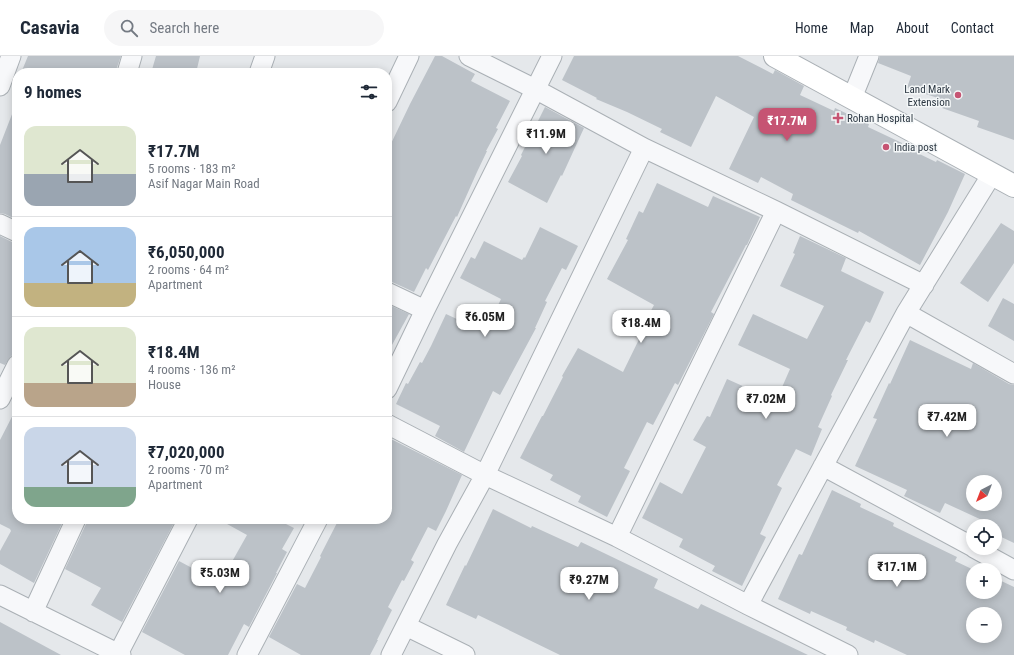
<!DOCTYPE html>
<meta charset="utf-8">
<style>
:root{--surface:#fff;--page:#f6f6f7;--text:#1f2937;--muted:#747a83;--line:#e0e1e3;--accent:#c65473}
body{margin:0;font-family:"Roboto Condensed",sans-serif;background:var(--page);color:var(--text);height:100vh;display:flex;flex-direction:column;font-size:15px;white-space:nowrap}
*{box-sizing:border-box;margin:0}
p{font-size:13px;color:var(--muted)}
.icon{flex:none;width:22px;height:22px;fill:none;stroke:currentColor;stroke-width:2;stroke-linecap:round;stroke-linejoin:round}
.map{position:relative;flex:1;overflow:hidden}
.sheet{position:absolute;left:12px;top:12px;width:380px;height:456px;display:flex;flex-direction:column;background:var(--surface);border-radius:16px;box-shadow:0 2px 10px #0003}
.sheet>*{flex:none}
.needle{width:26px;rotate:222deg}
.tools{position:absolute;left:966px;top:419px;display:grid;gap:8px}
.tools a{display:grid;place-items:center;width:36px;height:36px;border-radius:50%;background:var(--surface);box-shadow:0 2px 10px #0003;font-size:20px}
.price{position:absolute;translate:-50% -34px;padding:0 9px;border-radius:8px;background:#fff;color:#222;font-size:13px;line-height:26px;filter:drop-shadow(0 1px 2px #0008)}
.price::after{content:'';position:absolute;left:50%;top:24px;width:12px;height:9px;margin-left:-6px;background:inherit;clip-path:polygon(0 0,100% 0,50% 100%)}
.price.selected{background:var(--accent);color:#fff}
ul{padding:0;list-style:none}
li{display:flex;align-items:center;gap:12px;height:100px;padding:0 12px}
li+li{border-top:1px solid var(--line)}
li span{display:grid;place-items:center;flex:none;width:112px;height:80px;border-radius:12px;color:#555}
li>.icon{margin-inline-start:auto}
span .icon{width:48px;height:48px;fill:#fffc;stroke-width:1}
li b{font-size:17px}
h2{display:flex;justify-content:space-between;align-items:center;height:48px;padding:0 12px;font-size:17px}
header{display:flex;align-items:center;gap:24px;box-sizing:border-box;height:56px;padding:0 20px;background:var(--surface);border-bottom:1px solid var(--line)}
header strong{font-size:19px}
nav{display:flex;gap:22px;margin-inline-start:auto;font-size:14px}
.search{width:280px;height:36px;background:var(--page);display:flex;align-items:center;gap:10px;box-sizing:border-box;padding:0 14px;border-radius:22px;color:var(--muted);font-size:15px}
.map>svg:first-child{display:block}
.building{fill:#bcc2c8;fill-rule:evenodd}
.lines{fill:none;stroke-linecap:round;stroke-linejoin:round}
.street-casing{stroke:#aab0b5;stroke-width:21}
.secondary-casing{stroke:#aab0b5;stroke-width:24}
.street{stroke:#f7f8fa;stroke-width:19}
.secondary{stroke:#fff;stroke-width:22}
.poi-dot{fill:#c65473;stroke:#f4f7f8;stroke-width:1.5}
.labels{text-anchor:middle;stroke-width:3;stroke-linejoin:round;paint-order:stroke}
.poi-label{font-size:11px;fill:#2d3843;stroke:#f4f7f8;text-anchor:start}
</style>
<header>
<strong>Casavia</strong>
<div class="search"><svg class="icon" aria-label="search" viewBox="0 0 24 24"><circle cx="10" cy="10" r="6"/><path d="M15 15l6 6"/></svg>Search here</div>
<nav><a>Home</a><a>Map</a><a>About</a><a>Contact</a></nav>
</header>
<div class="map">
<svg width="1014" height="599" viewBox="0 0 1014 599">
<rect width="100%" height="100%" fill="#e5e8eb"/>
<!-- building -->
<path class="building" d="M28,0h93l-6,17h-94z
M156,0h44l-4,17h-45z
M435,0h7l33,18 -4,7 39,20 -14,27 2,1 -12,22h1l-10,21 -20,45 -1,-1 -28,54 -2,-2 -12,24 -22,-10 -5,-1v-129l23,-48z
M574,0h164l35,18 2,-4 29,16 -4,9 34,16 1,-3 34,16 -1,3 34,16 -1,2 35,17 1,-2 28,14 -17,38 -28,53 -61,-34 -1,2 -67,-33 2,-6 -32,-17 -3,6 -29,-14 25,-52 -38,-21 -25,51 -31,-15 2,-3 -35,-17 -31,-13 1,-1 -35,-18z
M880,0h134v84l-37,-13 2,-6 -37,-13 2,-8 -37,-12 4,-12 -33,-13z
M16,48h1v116l-12,-6 -5,-1v-68z
M545,51l39,21 -22,48 -1,-1 -14,28 -39,-21 14,-26 -1,-1z
M657,127l51,24 5,-11 47,21 -13,28h-1l-35,67 3,2 -36,71 -3,-2 -22,42 -6,-3 -23,46 6,3 -23,46 -29,-15 3,-6 -31,-16 3,-5 -33,-17 22,-42h1l20,-39 -1,-1 16,-28 45,24 24,-49 -2,-1 9,-17 -47,-26 21,-39 -2,-1 13,-28 4,2z
M1001,167l13,8v32l-26,39 -28,-19z
M540,171l38,19 -12,24 -4,-2 -17,33 2,1 -12,26h1l-36,67 -7,-4 -29,61 -29,-16 5,-10 -44,-22 10,-21 2,1 12,-22 2,1 9,-17 15,-32 39,18 16,-33 -41,-21 11,-21 4,2 9,-18 38,19 2,-3 1,1z
M0,180l12,6 5,1v111l-6,2 -6,9 -5,-2z
M800,180l46,22 -5,13 43,21 -14,31 -4,-2 -20,39h2l-17,35 1,1 -14,31 4,2 -11,27 -15,-7 -19,36 5,3 -22,46 6,3 -24,49 -30,-15 3,-5 -36,-19 4,-8 -41,-21 18,-36 22,12 24,-47 -13,-7 14,-24 3,1 17,-38 49,22 14,-32 -52,-24 15,-31 54,25 17,-33 -44,-20 15,-32 -2,-1z
M1003,242l11,6v37l-26,-15z
M387,248l22,10 -22,40z
M910,284l61,29 2,-6 36,21 5,1v158l-19,-9v-8l-50,-23 -5,10 -36,-17 3,-6 -52,-24 22,-47 -4,-1 16,-35 1,1zM973,426h22v22h-22z
M17,351v112h47l-30,64 -34,-19v-13l11,-20 -1,-2 -10,-5v-84z
M387,381l75,38 -16,36 -10,20 -8,-4 -17,33 3,2 -10,19 -2,-1 -14,27 4,3 -15,30h1l-8,15h-69l-32,-18 28,-53 8,4 16,-31 -1,-1 19,-37h48z
M832,434l29,14 -1,3 34,16 -1,3 64,31 -2,4 19,9h-1v22h22v-14l19,9v68h-107l-32,-15 -1,3 -28,-13 1,-3 -36,-16 -1,3 -32,-15 21,-45 3,1zM973,558h22v22h-22z
M493,453l38,19 1,-2 46,21 3,-5 77,37 -4,9 44,21 3,-5 107,51h-248l-82,-40 -2,4 -30,-14 19,-40 1,1z
M87,463h89l-54,103 -31,-17 10,-17 -36,-19 21,-45z
M218,463h58l18,9 -12,21 5,3 -11,21h1l-28,54 -5,-3 -16,31h-43l-43,-23 37,-71 41,22 27,-48z
M0,566l61,33h-61z"/>
<g class="lines">
<!-- street casing -->
<g class="street-casing">
<path id="street" d="M469,0l66,33 109,59 132,63 148,74
M127,17l5,-17
M259,17l6,-17
M0,30l11,-30
M852,42l17,-42
M387,46l22,-46
M0,168l17,8
M387,236l38,18
M906,257l108,61
M387,333l38,-79 127,-254
M0,343l17,-34
M387,368l98,51 132,62 131,68 100,50
M823,410l150,81
M617,481l159,-326
M974,492l40,22
M0,539l121,60
M748,549l158,-292 86,-139
M33,556l43,-93
M406,570l59,29
M118,598l70,-135
M247,599l71,-136
M391,599l56,-111 38,-69 159,-327"/>
</g>
<!-- secondary casing -->
<g class="secondary-casing">
<path id="secondary" d="M775,0l239,130"/>
</g>
<!-- street -->
<use href="#street" class="street"/>
<!-- secondary -->
<use href="#secondary" class="secondary"/>
</g>
<!-- markers -->
<g class="poi-dot">
<circle cx="958" cy="39" r="4"/>
<path d="M836 56h4v4h4v4h-4v4h-4v-4h-4v-4h4z"/>
<circle cx="886" cy="91" r="4"/>
</g>
<g class="labels">
<!-- poi labels -->
<g class="poi-label">
<text x="950" y="37" text-anchor="end">Land Mark<tspan x="950" dy="13">Extension</tspan></text>
<text x="847" y="66">Rohan Hospital</text>
<text x="894" y="95">India post</text>
</g>
</g>
</svg>
<div class="tools">
<a><svg class="needle" viewBox="-14 -14 28 28"><path d="M0-13l5 13h-10z" fill="#e53935"/><path d="M0 13l5-13h-10z" fill="#747a83"/></svg></a>
<a><svg class="icon" aria-label="locate" viewBox="0 0 24 24"><circle cx="12" cy="12" r="6"/><path d="M12 2v4M12 18v4M2 12h4M18 12h4"/></svg></a>
<a>+</a>
<a>−</a>
</div>
<b class="price selected" style="left:787px;top:86px">₹17.7M</b>
<b class="price" style="left:546px;top:99px">₹11.9M</b>
<b class="price" style="left:485px;top:282px">₹6.05M</b>
<b class="price" style="left:641px;top:288px">₹18.4M</b>
<b class="price" style="left:766px;top:364px">₹7.02M</b>
<b class="price" style="left:947px;top:382px">₹7.42M</b>
<b class="price" style="left:897px;top:532px">₹17.1M</b>
<b class="price" style="left:220px;top:538px">₹5.03M</b>
<b class="price" style="left:589px;top:545px">₹9.27M</b>
<section class="sheet">
<h2>9 homes<svg class="icon" aria-label="filters" viewBox="0 0 24 24"><path d="M4 7h16M4 17h16"/><circle cx="9" cy="7" r="2"/><circle cx="15" cy="17" r="2"/></svg></h2>
<ul>
<li><span style="background:linear-gradient(#dfe7d0 60%,#9aa5b1 0)"><svg class="icon" aria-label="home" viewBox="0 0 24 24"><path d="M3 11l9-7 9 7M6 9v11h12V9"/></svg></span><div><b>₹17.7M</b><p>5 rooms · 183 m²</p><p>Asif Nagar Main Road</p></div></li>
<li><span style="background:linear-gradient(#a9c7e8 70%,#c2b280 0)"><svg class="icon" aria-label="home" viewBox="0 0 24 24"><path d="M3 11l9-7 9 7M6 9v11h12V9"/></svg></span><div><b>₹6,050,000</b><p>2 rooms · 64 m²</p><p>Apartment</p></div></li>
<li><span style="background:linear-gradient(#dfe7d0 70%,#b9a48a 0)"><svg class="icon" aria-label="home" viewBox="0 0 24 24"><path d="M3 11l9-7 9 7M6 9v11h12V9"/></svg></span><div><b>₹18.4M</b><p>4 rooms · 136 m²</p><p>House</p></div></li>
<li><span style="background:linear-gradient(#c9d6e8 75%,#7fa58c 0)"><svg class="icon" aria-label="home" viewBox="0 0 24 24"><path d="M3 11l9-7 9 7M6 9v11h12V9"/></svg></span><div><b>₹7,020,000</b><p>2 rooms · 70 m²</p><p>Apartment</p></div></li>
</ul>
</section>
</div>
